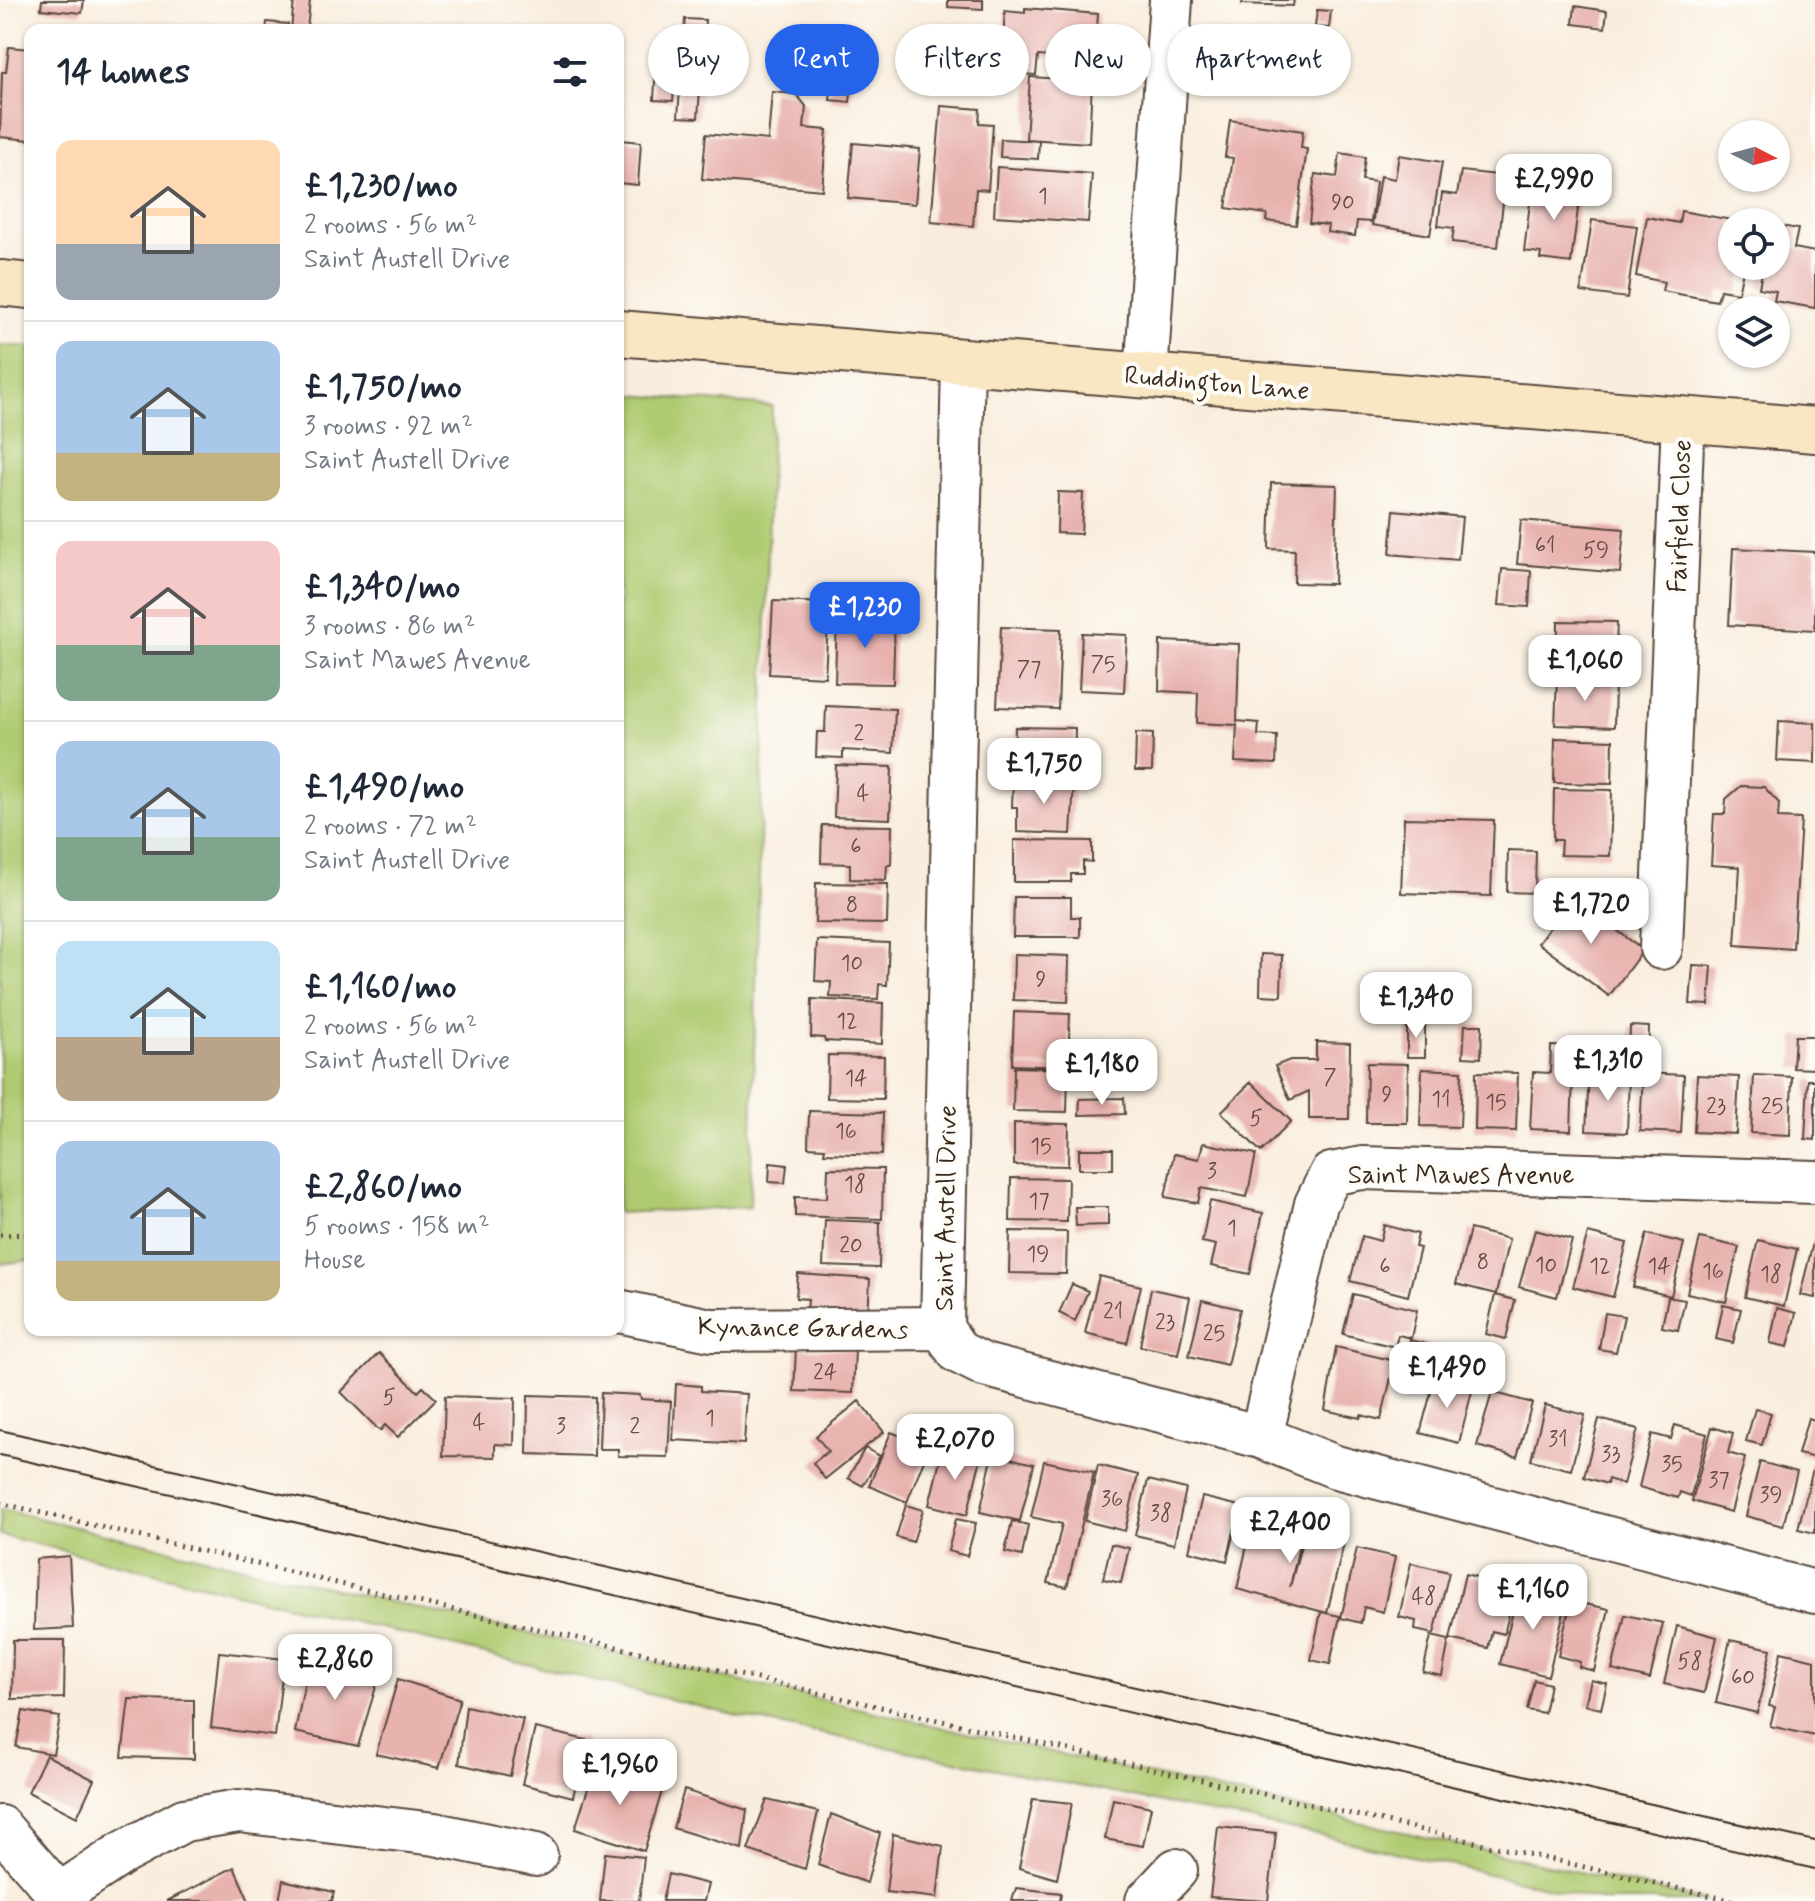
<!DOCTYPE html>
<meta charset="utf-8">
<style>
:root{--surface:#fff;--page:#f6f6f7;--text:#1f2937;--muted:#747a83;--line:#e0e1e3;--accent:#2563eb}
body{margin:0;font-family:Mynerve,sans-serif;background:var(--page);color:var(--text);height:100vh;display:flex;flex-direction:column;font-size:30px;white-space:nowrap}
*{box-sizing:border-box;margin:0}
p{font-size:26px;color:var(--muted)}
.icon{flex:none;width:44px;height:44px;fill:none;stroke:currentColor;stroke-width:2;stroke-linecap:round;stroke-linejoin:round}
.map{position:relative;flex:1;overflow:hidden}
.panel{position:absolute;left:24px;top:24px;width:600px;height:1312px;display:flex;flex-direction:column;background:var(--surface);border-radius:16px;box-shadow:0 2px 6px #0004}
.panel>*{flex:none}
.banner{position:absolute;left:648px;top:24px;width:760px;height:72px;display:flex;gap:16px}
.needle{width:52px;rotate:96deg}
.fabs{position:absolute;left:1718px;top:120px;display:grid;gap:16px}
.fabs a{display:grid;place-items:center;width:72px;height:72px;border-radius:50%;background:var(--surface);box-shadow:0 2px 6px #0004;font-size:40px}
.price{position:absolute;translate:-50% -68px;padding:0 18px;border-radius:16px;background:#fff;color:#222;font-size:26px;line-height:52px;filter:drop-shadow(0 2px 4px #0008)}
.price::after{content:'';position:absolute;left:50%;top:48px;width:24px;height:18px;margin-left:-12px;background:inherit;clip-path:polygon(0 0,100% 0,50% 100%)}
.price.active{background:var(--accent);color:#fff}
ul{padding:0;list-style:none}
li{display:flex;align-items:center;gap:24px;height:200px;padding:0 32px}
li+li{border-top:2px solid var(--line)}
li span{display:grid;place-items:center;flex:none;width:224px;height:160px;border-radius:16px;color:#555}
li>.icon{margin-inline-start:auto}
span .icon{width:96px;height:96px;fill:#fffc;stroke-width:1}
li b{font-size:34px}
h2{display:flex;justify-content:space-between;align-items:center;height:96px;padding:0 32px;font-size:34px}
.pill{padding:0 28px;border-radius:36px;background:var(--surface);box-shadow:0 2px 6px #0004;font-size:28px;line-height:72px}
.pill.active{background:var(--accent);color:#fff}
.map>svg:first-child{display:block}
.green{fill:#afca70;stroke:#757a47;stroke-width:2}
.building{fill:#e8b2ae}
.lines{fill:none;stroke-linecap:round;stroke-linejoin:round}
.street-casing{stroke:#58473b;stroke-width:46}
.secondary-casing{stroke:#58473b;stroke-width:48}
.path{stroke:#58473b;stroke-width:5;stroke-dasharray:2 6;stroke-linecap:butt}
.street{stroke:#fff;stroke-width:42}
.secondary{stroke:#f9e7c3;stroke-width:44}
.tram{stroke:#3b2a1e;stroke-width:2}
.labels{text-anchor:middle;stroke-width:8;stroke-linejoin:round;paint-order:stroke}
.number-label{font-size:22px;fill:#664c42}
.street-label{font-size:26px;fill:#3b2a1e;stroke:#fdfcf7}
</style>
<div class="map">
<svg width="1815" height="1901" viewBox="0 0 1815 1901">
<rect width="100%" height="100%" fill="#fdfcf7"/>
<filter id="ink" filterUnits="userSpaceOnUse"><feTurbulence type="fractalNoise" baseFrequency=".0125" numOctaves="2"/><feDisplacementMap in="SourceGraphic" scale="16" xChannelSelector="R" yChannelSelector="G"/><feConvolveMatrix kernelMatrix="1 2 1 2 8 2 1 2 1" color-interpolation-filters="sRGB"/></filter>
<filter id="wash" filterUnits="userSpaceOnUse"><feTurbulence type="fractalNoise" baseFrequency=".006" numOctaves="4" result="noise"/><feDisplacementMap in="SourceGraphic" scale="32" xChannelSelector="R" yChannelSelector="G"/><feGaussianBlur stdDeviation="1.8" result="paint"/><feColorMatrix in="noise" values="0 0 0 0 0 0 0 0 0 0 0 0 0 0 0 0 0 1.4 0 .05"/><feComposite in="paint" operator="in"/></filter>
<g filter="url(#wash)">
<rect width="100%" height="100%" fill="#f9eede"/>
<!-- green -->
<path class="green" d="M0,345l30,2v913l-30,4z
M618,394l154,12 -22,801 -132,6z
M0,1509l365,87 1341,305h-101l-280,-65 -571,-116 -754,-185z"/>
<g id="blocks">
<!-- building -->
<path class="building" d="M42,0h42l-2,13 -41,-4z
M294,0h16l-3,30h-16z
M948,0h35v9l-35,-2z
M1243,0h51l-1,6 -51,-2z
M1575,6l32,5 -2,17 -32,-4z
M1025,8l73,6 -2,25h-11l-1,20 -46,-3 -2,19 -35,-2 -2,16 -24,-1 2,-36 25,1 3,-42 20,2z
M1317,10l14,1 -2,17 -14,-1z
M685,19l20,1 -7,98 -20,-1z
M267,22l21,2v6h-22z
M1313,33l15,2 -4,22 -14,-3z
M9,47l21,2v91l-30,-3 2,-65h4z
M656,63l20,1 -3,37 -19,-1z
M834,64l20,2 -4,36 -20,-2z
M1030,77l62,4 -3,62 -63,-4z
M772,92l24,2 10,12 -2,22 23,2 -5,60 -120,-11 4,-45 62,6z
M618,105l6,1 -3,34 20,2 -3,43 -20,-2z
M941,106l39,3 -1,14 14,1 -5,66 -12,-1 -3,37 -42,-4z
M1230,120l73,11 -2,17 6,1 -11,76 -30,-4 1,-7 -41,-6 7,-50 -8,-1z
M1001,139l38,2 -1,18 -38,-2z
M853,143l67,6 -5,55 -67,-6z
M1340,153l25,4 -3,23 14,2 -5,40 -14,-1 -2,15 -28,-4 1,-7 -19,-2 6,-49 22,3z
M1399,155l43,7 -12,73 -58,-10 8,-49 15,3z
M997,167l95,7 -4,48 -94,-6z
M1461,171l45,5 -8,71 -46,-5 2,-14 -16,-2 4,-33 15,2z
M1555,175l23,3 -3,22 4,1 -8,62 -31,-4 1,-6 -17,-2 7,-56 21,3z
M1681,211l51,9 -3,26h3v20h12l-6,27 -18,-3 -3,11 -55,-10 2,-9 -28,-6 11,-59 32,6z
M1592,220l45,6 -10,72 -46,-6z
M1776,225l22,4 -4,19 21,4v56l-41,-7 2,-10 -17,-3 4,-22h13z
M1271,483l66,2 -3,99 -40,-1 1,-33 -26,-1z
M1058,492l25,1 -2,41 -24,-1z
M1394,510l68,7 -4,43 -68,-6z
M1521,520l103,9 -4,44 -103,-9z
M1733,548l82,4v78l-86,-5z
M1502,569l29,2 -2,36 -30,-2z
M773,601l56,2 -4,74 -56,-3z
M837,615l58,1 -2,68 -58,-1z
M1558,621l59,1 -2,45 -58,-1z
M1001,627l60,2 -3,80 -61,-2z
M1082,633l45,2 -3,57 -45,-2z
M1160,641l79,3 -2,77 22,2 -1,12 19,1 -1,28 -41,-2 2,-37 -40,-2 1,-30 -39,-2z
M1557,678l58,2 -1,47 -59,-2z
M826,706l69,3 -2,44 -50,-3v8l-27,-1 1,-25h8z
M1779,721l36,2v40l-38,-2z
M1015,727l60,1 -1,43 -60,-1z
M1136,733l17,1 -1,37h-17z
M1555,738l58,2 -1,44 -58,-1z
M836,765l56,2 -2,52 -56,-2z
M1013,780l61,2 -3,52 -54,-2v-25h-5z
M1741,786l23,1 15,16 -1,15 23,1 -8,130 -58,-4 5,-78 -29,-2 3,-51h11l1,-15z
M1554,789l58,1 -2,66 -50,-1 1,-15h-8z
M1404,818l90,2 -3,76 -90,-3z
M822,825l70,1 -1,39h-4l-1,15 -36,-1v-15l-29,-1z
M1014,840l78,1v21l-9,-1v13h-12v8h-57z
M1508,850l28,1 -1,42 -28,-1z
M816,883l72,1 -1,40 -72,-1z
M1014,897h57v20h9v20h-67z
M1573,897l70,53 -34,46 -71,-53z
M817,940l72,3 -2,42 -8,-1 -1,15 -48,-2 1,-15 -16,-1z
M1014,954l55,2 -1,46 -55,-2z
M1261,954l21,1 -1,41 -21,-1z
M1693,965l19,1 -3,39 -19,-1z
M812,999l71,4 -1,41 -57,-3 -1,-3 -13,-1z
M1014,1012l56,2 -2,53 -56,-2z
M1425,1022v35h-18v-34z
M1465,1025h17l-1,33 -18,-1z
M1630,1026l19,1 -1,33h-19z
M1795,1036h19l-1,33 -20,-1z
M1316,1042l34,1 -1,76h-40v-28l-19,9 -15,-34 15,-6h26z
M1551,1046l23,1 -3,84 -41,-2 3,-57 17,1z
M828,1055l56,1 -1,43 -56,-1z
M1367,1063l41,1 -1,59h-41z
M1014,1067l54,2 -1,43 -54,-1z
M1422,1069l40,2 -2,56 -40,-1z
M1476,1072l42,1 -2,58 -41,-1z
M1589,1073l40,2 -2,58 -41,-2z
M1643,1073l41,2 -3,58 -41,-2z
M1697,1075l42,2 -3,57 -42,-2z
M1754,1075l38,2 -2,58 -39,-2z
M1808,1080h7v60l-10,-1z
M1251,1082l40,39 -30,31 -40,-40z
M1124,1098l1,16 -46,1 1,-16z
M809,1111l74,2 -1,42 -58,-2 1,-5 -17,-1z
M1014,1123l55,1 -1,42 -54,-1z
M1203,1143l53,11 -9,43 -46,-9 -3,15 -33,-6 9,-43 25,5z
M1079,1149h34v20h-34z
M770,1163l17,2 -2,18 -16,-1z
M828,1168l55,1 -1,50 -87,-3v-19l32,1z
M1011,1178l57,1 -1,43 -57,-1z
M1210,1201l53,12 -13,61 -39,-8 5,-21 -14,-3z
M1075,1207h33v18l-32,1z
M825,1220l55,2 -1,46 -56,-2z
M1384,1225l34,9 -3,13 5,1 -12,48 -58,-15 12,-45 18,5z
M1470,1229l39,10 -13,55 -40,-10z
M1535,1230l37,10 -15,57 -38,-10z
M1010,1231l57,1 -1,42 -57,-1z
M1588,1233l39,10 -14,54 -40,-10z
M1647,1234l37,9 -13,53 -38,-9z
M1700,1238l39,9 -13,55 -39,-9z
M1814,1239h1v59l-15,-3z
M1758,1240l39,9 -13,57 -39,-9z
M798,1274l72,5 -2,39 -61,-4 1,-15 -12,-1z
M1099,1276l42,10 -14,57 -42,-10z
M1072,1284l16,7 -13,30 -16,-8z
M1151,1289l39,8 -12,57 -38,-8z
M1353,1294l64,16 -6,28 -13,-3 -3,12 -52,-13z
M1495,1295l20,5 -9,39 -20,-5z
M1668,1297l17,3 -7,30 -16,-3z
M1202,1300l38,9 -13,56 -38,-9z
M1723,1305l18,4 -8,34 -17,-4z
M1777,1308l19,5 -8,34 -18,-4z
M1605,1313l19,3 -8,36 -17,-3z
M1410,1340l29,7 -4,19 -29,-6z
M1336,1347l59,14 -14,59 -20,-5 -1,3 -35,-8z
M796,1348l59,2 -2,43 -59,-2z
M379,1353l39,39 5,-5 13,12 -38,38 -13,-12 -5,6 -39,-39z
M1435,1378l38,9 -14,56 -39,-10z
M676,1384l25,2v5l46,3 -3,50 -71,-4z
M1492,1392l40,11 -15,54 -40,-11z
M601,1393l39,2 1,4 30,2 -3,56 -50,-1v-7h-19z
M528,1395l67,2 -1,59 -67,-2z
M445,1396l70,2 -1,47 -19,-1v13l-52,-1z
M859,1401l25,31 -59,47 -12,-16 15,-12 -12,-15z
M1545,1405l40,10 -14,55 -40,-10z
M1755,1409l16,4 -9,32 -16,-4z
M1808,1418l7,2v38l-17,-4z
M1599,1419l39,10 -15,55 -15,-5 -1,5 -23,-7z
M1675,1425l32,9 -16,62 -11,-4 -2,6 -39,-11 13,-53 19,5z
M1712,1427l21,6 -5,20 17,5 -14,54 -39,-11z
M891,1432l38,15 -22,55 -38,-16z
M865,1448l15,8 -17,30 -15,-8z
M943,1448l38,10 -14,57 -38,-10z
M993,1454l41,10 -14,57 -40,-9z
M1044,1461l50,11 -27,115 -19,-4 14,-59 -31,-7z
M1760,1462l37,10 -14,54 -37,-10z
M1098,1465l40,10 -13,56 -40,-10z
M1814,1465h1v68l-17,-4z
M1148,1480l38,9 -12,55 -39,-9z
M1202,1497l38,9 -13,55 -38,-10z
M906,1505l17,5 -10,32 -17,-5z
M1254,1516l39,9 -1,4 10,3 -12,55 14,-53 40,9 -17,70 -90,-24z
M956,1519l20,4 -9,33 -19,-5z
M1012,1521l16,4 -6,31 -17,-4z
M1111,1544l18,4 -8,35 -18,-4z
M1357,1548l38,9 -12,55 -19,-5 -3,16 -20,-5z
M69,1556l4,72 -39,2 2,-71z
M1411,1563l38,9 -15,62 -19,-4 1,-9 -17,-4z
M1465,1574l51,13 -12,47 -12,-3 -4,17 -38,-9z
M1519,1587l37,9 -1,6 11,2 -18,72 -48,-12z
M1571,1601l38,8 -15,62 -15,-4 1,-5 -22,-6z
M1321,1612l19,4 -10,48 -19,-4z
M1625,1615l38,8 -13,56 -38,-9z
M1677,1626l40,11 -13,56 -40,-9z
M1431,1636l18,4 -7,36 -19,-4z
M13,1640h52l-1,58 -52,1z
M1730,1640l41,9 -14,64 -41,-10z
M219,1652l65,7 -9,77 -64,-8z
M1781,1652l34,8v76l-45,-10 5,-19 -6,-1z
M310,1656l69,21 -21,69 -63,-14z
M398,1679l62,20 -21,69 -63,-14z
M1534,1680l16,4 -6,29 -17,-3z
M1591,1680l16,4 -6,25 -16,-4z
M129,1699l65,1v59l-72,-2z
M466,1706l57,13 -13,57 -51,-12z
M23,1711l37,6 -7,37 -37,-7z
M535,1728l51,12 -13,57 -51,-13z
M46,1755l48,25 -17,37 -49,-25z
M595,1767l70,14 -21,70 -69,-22z
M684,1790l63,20 -5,39 -69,-21z
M1033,1799l39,4 -15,76 -38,-11z
M1113,1799l38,8 -8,39 -38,-7z
M767,1800l51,12 -13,57 -57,-19z
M831,1814l49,19 -13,50 -49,-18z
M1218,1827l58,6 -8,68 -58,-4z
M893,1834l50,12 -6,52 -51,-6z
M605,1853l39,4 -5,44h-39z
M234,1867l15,34h-82z
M668,1874l40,10 -4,17h-42z
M283,1880l51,12 -2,9h-53z
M1016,1888l45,5 -1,8h-48z"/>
</g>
</g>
<g filter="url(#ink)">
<use href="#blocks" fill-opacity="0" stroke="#58473b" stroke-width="2"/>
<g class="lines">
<!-- street casing -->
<g class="street-casing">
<path id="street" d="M963,361l-21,967 16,24 26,13 277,72 75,30 479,125
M1146,376l25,-376
M1661,948l22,-529
M618,1311l93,19 231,-2
M1261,1437l55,-233 15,-30 31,-6 453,14
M0,1827l59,68
M55,1901l4,-6 62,-41 63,-34 55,-9 196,23 101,21
M1147,1901l29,-31"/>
</g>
<!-- secondary casing -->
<g class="secondary-casing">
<path id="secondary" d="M0,283l30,3
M618,333l1197,97"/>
</g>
<!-- path -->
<path class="path" d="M0,1235l30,-1
M0,1503l366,87 1368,311"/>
<!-- street -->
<use href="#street" class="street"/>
<!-- secondary -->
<use href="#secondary" class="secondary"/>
<!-- tram -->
<path class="tram" d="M0,1430l1815,411
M0,1455l1815,414"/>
</g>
</g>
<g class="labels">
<!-- number labels -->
<g class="number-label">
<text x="1043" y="203">1</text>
<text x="1343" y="209">90</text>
<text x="1545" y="552">61</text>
<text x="1596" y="557">59</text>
<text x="1103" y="671">75</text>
<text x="1029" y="676">77</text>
<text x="859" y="740">2</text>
<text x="863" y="800">4</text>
<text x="856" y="853">6</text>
<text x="852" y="912">8</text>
<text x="852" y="970">10</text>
<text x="1041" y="986">9</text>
<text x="847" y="1028">12</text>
<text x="1330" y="1084">7</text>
<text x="856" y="1085">14</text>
<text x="1387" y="1101">9</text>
<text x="1441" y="1106">11</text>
<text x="1496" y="1109">15</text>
<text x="1716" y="1113">23</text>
<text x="1772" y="1113">25</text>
<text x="1256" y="1125">5</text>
<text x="846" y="1138">16</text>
<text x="1041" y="1153">15</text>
<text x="1212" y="1178">3</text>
<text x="855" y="1191">18</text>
<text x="1039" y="1208">17</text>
<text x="1232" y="1235">1</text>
<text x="851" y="1252">20</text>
<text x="1038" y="1261">19</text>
<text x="1483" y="1269">8</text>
<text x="1546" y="1272">10</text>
<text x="1385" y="1273">6</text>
<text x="1600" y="1273">12</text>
<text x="1659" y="1273">14</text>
<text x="1713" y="1278">16</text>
<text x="1771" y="1281">18</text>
<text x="1113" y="1318">21</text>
<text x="1165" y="1329">23</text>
<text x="1214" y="1340">25</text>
<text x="825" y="1379">24</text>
<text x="389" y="1404">5</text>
<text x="710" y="1425">1</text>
<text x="479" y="1429">4</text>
<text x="561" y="1433">3</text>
<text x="635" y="1433">2</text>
<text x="1558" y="1446">31</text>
<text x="1611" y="1461">33</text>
<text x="1672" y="1471">35</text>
<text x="1719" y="1487">37</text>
<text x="1771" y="1502">39</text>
<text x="1112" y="1506">36</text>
<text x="1161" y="1520">38</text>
<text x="1424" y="1603">48</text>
<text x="1690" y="1668">58</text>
<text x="1743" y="1684">60</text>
</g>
<!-- street labels -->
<g class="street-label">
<text transform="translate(1217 382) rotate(5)" y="9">Ruddington Lane</text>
<text transform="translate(1679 516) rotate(-88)" y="9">Fairfield Close</text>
<text x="1461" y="1183">Saint Mawes Avenue</text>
<text transform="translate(945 1208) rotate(-89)" y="9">Saint Austell Drive</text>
<text transform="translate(803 1327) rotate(1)" y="9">Kynance Gardens</text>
</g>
</g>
</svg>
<div class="fabs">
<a><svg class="needle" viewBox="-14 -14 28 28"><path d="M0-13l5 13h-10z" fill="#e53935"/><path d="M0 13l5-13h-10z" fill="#747a83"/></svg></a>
<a><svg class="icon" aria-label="locate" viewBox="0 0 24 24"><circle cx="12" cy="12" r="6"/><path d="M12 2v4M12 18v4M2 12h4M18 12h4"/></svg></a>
<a><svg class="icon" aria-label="layers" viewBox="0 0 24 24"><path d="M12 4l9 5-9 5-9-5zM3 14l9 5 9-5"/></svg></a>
</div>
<b class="price" style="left:1554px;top:222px">£2,990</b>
<b class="price active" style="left:865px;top:650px">£1,230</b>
<b class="price" style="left:1585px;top:703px">£1,060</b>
<b class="price" style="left:1044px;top:806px">£1,750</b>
<b class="price" style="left:1591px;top:946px">£1,720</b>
<b class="price" style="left:1416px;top:1040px">£1,340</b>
<b class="price" style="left:1608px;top:1103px">£1,310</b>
<b class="price" style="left:1102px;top:1107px">£1,180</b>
<b class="price" style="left:1447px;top:1410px">£1,490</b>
<b class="price" style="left:955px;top:1482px">£2,070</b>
<b class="price" style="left:1290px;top:1565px">£2,400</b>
<b class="price" style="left:1533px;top:1632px">£1,160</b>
<b class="price" style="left:335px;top:1702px">£2,860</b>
<b class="price" style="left:620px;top:1807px">£1,960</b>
<div class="banner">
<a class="pill">Buy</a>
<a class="pill active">Rent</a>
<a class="pill">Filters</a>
<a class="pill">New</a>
<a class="pill">Apartment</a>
</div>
<section class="panel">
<h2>14 homes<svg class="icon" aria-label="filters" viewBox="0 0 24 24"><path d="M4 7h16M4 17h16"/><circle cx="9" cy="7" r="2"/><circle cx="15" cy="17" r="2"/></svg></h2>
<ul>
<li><span style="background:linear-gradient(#ffd9b3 65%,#9aa5b1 0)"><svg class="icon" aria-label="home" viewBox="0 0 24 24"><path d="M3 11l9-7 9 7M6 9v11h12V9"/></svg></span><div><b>£1,230/mo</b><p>2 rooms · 56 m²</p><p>Saint Austell Drive</p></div></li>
<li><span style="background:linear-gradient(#a9c7e8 70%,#c2b280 0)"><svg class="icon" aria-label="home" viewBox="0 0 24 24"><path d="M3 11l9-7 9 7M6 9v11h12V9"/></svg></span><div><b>£1,750/mo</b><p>3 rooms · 92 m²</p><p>Saint Austell Drive</p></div></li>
<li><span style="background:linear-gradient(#f6c9c9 65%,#7fa58c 0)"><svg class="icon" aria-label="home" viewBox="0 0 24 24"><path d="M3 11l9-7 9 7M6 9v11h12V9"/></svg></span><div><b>£1,340/mo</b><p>3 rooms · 86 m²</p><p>Saint Mawes Avenue</p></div></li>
<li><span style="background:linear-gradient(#a9c7e8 60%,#7fa58c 0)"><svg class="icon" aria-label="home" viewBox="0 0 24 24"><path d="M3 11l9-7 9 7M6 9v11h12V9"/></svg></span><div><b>£1,490/mo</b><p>2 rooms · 72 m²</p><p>Saint Austell Drive</p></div></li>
<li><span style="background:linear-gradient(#bfe0f5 60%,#b9a48a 0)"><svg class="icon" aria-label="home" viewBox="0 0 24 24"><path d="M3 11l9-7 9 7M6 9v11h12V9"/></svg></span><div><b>£1,160/mo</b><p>2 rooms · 56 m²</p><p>Saint Austell Drive</p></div></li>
<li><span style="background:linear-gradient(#a9c7e8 75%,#c2b280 0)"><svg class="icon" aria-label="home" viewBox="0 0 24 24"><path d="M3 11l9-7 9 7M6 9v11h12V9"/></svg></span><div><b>£2,860/mo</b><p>5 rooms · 158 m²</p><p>House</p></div></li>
</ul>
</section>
</div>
